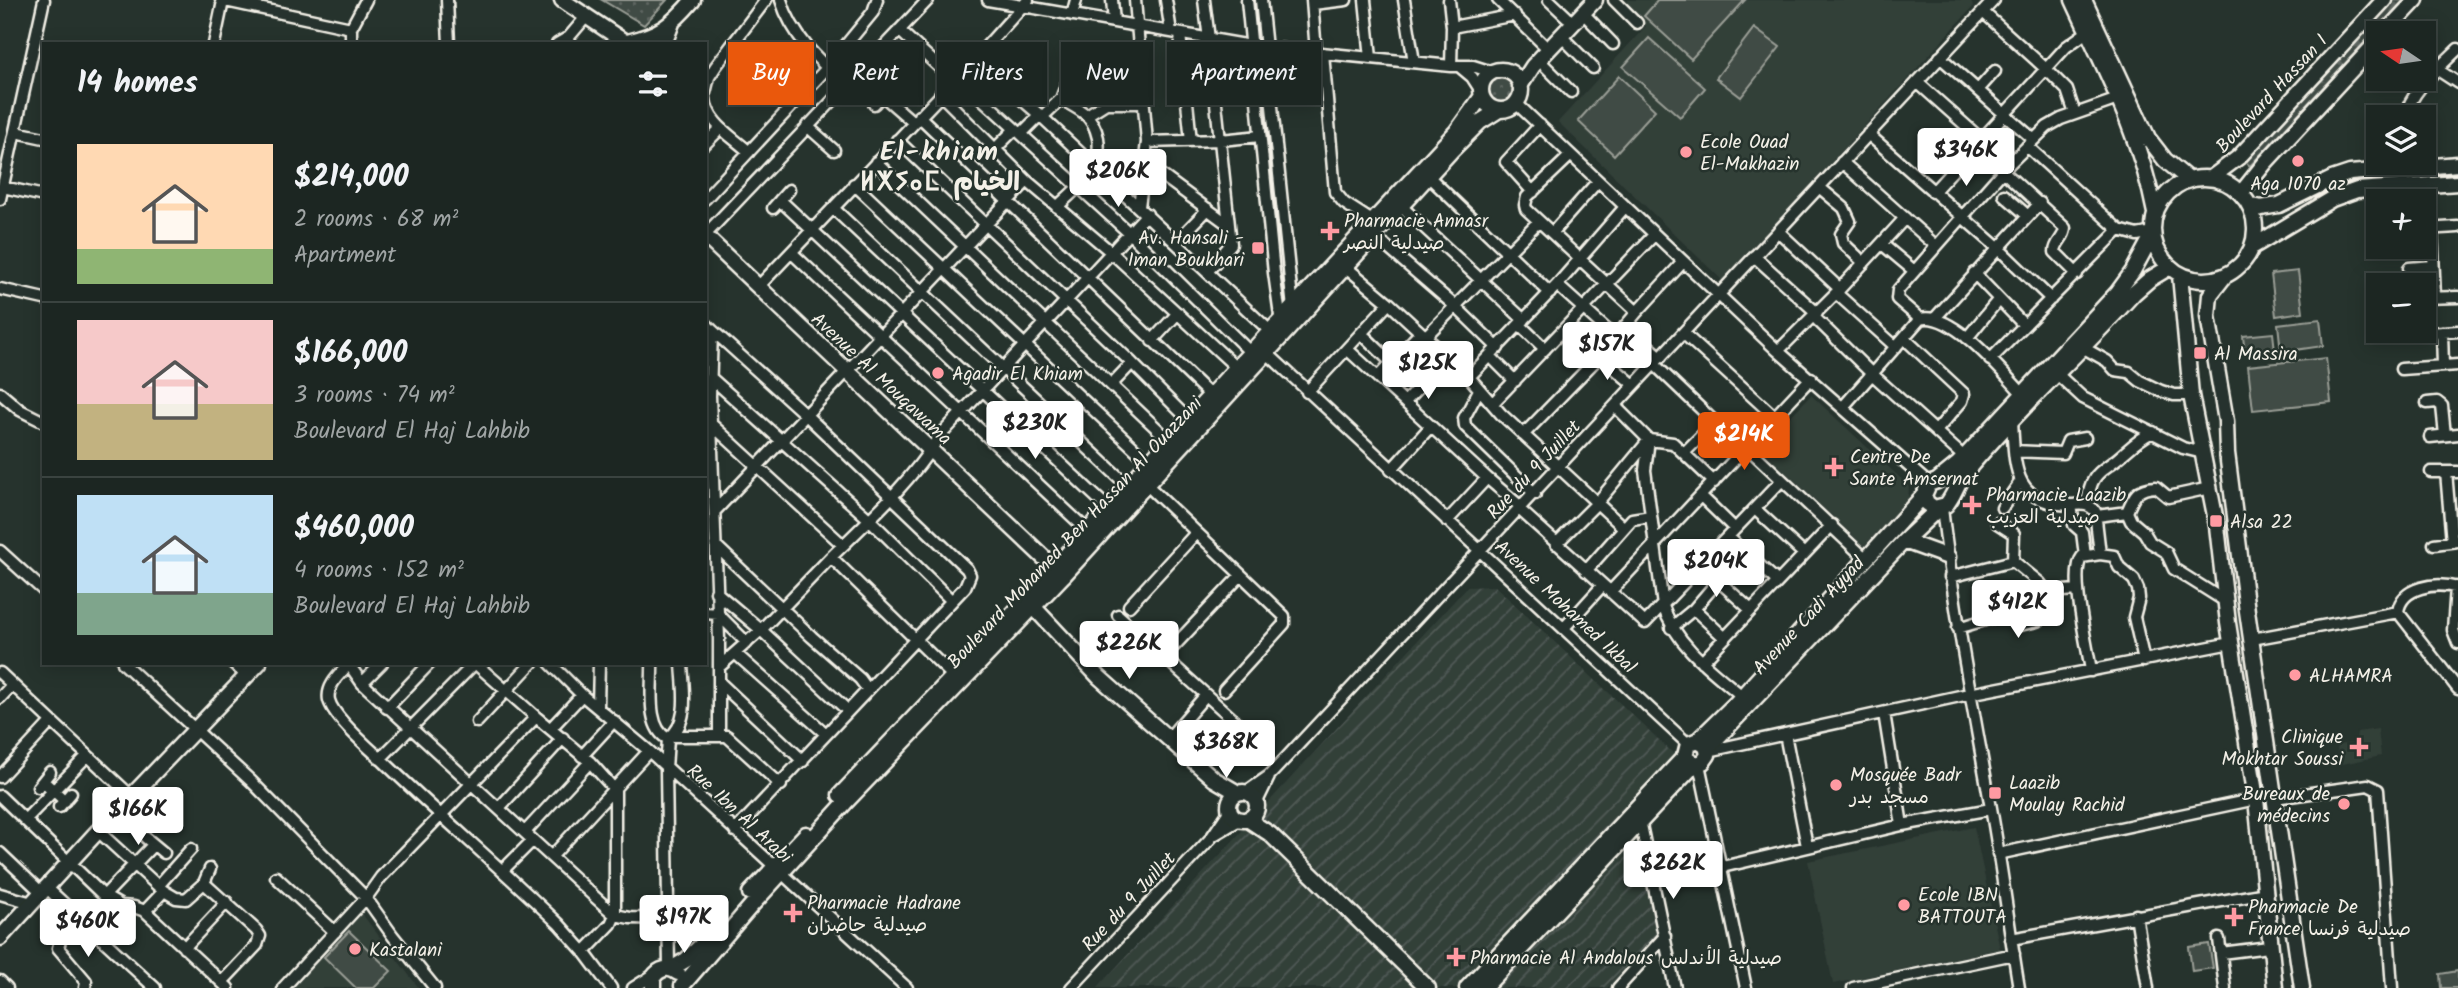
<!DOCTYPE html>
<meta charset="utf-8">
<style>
:root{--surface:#1c2622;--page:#29322f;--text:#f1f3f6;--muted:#a0a5a5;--line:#3a4340;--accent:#ea580c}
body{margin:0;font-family:Kalam,"Playpen Sans Arabic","Noto Sans Tifinagh",sans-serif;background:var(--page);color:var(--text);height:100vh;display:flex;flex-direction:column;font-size:26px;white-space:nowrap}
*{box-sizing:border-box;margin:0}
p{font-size:23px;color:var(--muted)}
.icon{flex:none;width:38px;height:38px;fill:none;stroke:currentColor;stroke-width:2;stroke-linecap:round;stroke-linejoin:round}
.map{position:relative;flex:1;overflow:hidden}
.panel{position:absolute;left:42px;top:42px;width:665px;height:623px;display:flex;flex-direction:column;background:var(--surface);border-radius:0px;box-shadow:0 4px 18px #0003,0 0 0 2px var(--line)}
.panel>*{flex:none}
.hud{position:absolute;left:728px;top:42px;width:665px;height:63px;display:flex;gap:14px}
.needle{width:46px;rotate:283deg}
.buttons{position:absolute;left:2366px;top:21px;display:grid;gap:14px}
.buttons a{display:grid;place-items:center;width:70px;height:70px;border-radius:0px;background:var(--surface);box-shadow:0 4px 18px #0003,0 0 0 2px var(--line);font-size:35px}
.price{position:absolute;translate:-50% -60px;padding:0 16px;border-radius:7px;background:#fff;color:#222;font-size:23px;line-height:46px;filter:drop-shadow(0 2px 4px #0008)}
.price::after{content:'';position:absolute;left:50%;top:42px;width:21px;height:16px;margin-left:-10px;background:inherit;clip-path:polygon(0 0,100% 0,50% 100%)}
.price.current{background:var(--accent);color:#fff}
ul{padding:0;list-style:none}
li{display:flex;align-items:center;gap:21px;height:175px;padding:0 35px}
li+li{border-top:2px solid var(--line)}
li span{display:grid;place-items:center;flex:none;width:196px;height:140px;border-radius:0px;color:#555}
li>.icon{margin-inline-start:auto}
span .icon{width:84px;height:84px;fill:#fffc;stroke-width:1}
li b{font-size:30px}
h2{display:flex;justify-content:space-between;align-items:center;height:84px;padding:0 35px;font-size:30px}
.chip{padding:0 24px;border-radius:0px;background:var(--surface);box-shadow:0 4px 18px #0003,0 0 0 2px var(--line);font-size:24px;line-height:63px}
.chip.current{background:var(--accent);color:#fff}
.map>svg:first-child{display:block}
.built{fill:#333f39}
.industrial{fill:url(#industrial-furrows)}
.grass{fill:url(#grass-dots);stroke:#9a9e96;stroke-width:2}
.forest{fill:url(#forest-firs);stroke:#9a9e96;stroke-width:2}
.garden{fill:#414b45;stroke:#9a9e96;stroke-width:2}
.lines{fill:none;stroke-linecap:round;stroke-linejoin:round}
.street-casing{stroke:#f4f1e8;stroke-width:15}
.secondary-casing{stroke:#f4f1e8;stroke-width:19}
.street{stroke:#26332d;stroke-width:10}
.secondary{stroke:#26332d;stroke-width:14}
.poi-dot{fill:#ff9aa2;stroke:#26332d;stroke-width:2.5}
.labels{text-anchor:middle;stroke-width:5;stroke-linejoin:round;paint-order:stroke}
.street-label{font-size:19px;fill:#f4f1e8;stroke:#26332d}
.poi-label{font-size:19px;fill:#f4f1e8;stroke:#26332d;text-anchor:start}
.district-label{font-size:26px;font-weight:bold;letter-spacing:2px;fill:#f4f1e8;stroke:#26332d}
</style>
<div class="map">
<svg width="2458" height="988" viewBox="0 0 2458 988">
<defs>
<pattern id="industrial-furrows" width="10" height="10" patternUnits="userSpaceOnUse" patternTransform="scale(1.75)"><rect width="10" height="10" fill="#333f39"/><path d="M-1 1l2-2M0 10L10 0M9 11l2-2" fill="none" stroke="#515b56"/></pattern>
<pattern id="grass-dots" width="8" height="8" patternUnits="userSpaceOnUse" patternTransform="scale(1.75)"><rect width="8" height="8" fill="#414b45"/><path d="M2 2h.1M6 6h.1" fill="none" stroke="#5d6560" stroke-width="1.8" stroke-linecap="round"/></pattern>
<pattern id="forest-firs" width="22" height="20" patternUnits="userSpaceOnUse" patternTransform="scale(1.75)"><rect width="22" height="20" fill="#414b45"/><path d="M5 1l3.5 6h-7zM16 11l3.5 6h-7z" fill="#5d6560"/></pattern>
</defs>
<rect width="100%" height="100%" fill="#26332d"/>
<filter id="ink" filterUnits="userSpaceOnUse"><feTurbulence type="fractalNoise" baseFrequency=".0143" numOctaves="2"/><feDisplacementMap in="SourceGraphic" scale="14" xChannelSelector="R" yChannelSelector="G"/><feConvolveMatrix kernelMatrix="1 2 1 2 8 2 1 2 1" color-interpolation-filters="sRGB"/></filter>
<g filter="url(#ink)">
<!-- built -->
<path class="built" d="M1629,0h342l2,7 -250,274 -165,-159 88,-96 -22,-22z
M1811,395l98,91 -1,15 -44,45 -104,-98z
M2378,729l3,27 -43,9 -1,-20 19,-2 1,-11z
M1974,827l26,122 -167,35 -25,-123z
M359,910l60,78h-134z"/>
<!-- industrial -->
<path class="industrial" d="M1495,586l179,168 -47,53 36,123 -56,58h-510l370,-401z"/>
<!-- grass -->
<path class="grass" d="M602,0h65l-23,25z
M1485 91a15 15 0 1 1 30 0a15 15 0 1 1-30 0Z"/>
<!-- forest -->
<path class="forest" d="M2393,0h11l-154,166 -6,-5z"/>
<!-- garden -->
<path class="garden" d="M1658,0h87l-54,59 -47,-43z
M1754,28l26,19 -39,50 -25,-19z
M1649,38l56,50 -25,29 -57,-50z
M1619,76l36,34 -41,45 -36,-34z
M2298,271l5,41 -27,4 -5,-42z
M2320,319l3,27 -42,6 -3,-28z
M2273,333l2,18 -30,4 -2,-19z
M2326,358l5,44 -78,8 -5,-44z
M349,931l42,40 -17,17h-18l-32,-31z
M2209,944l4,24 -21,3 -3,-24z
M2458,971v17h-17l-1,-14z"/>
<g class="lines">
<!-- street casing -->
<g class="street-casing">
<path id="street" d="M221,0l130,28
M447,0l2,44
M781,0c11,36 38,61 65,85
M988,0l263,46 200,20h22l19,6
M1112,0l2,22
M1135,0l12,142 -8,65
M1166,0l5,32
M1204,0l5,39
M1247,0l27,273 7,50
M1261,0l32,309
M1312,0l4,53
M1365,0l6,58
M1404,0l10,62
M1449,0l3,27 -1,39
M1498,0l45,44
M1549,0l18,17
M1614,0l23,23
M1313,4l33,-4
M1983,12l63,57 20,-22 21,-15
M1583,13l30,31
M1072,15l4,-15
M1452,27l63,-12
M899,30l54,50
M1180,34l11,107
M1561,36l32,32
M1213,40v35l16,150
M214,44l9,-43
M351,44v-16l15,-28
M557,44l12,-7 17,-20
M1323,53l12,139 9,11 28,18
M1940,57l93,82
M975,59l67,58 231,217
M1539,60l32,32
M1460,67l12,10 9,14
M2438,70l20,13
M957,76l58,53
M1917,82l92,82
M1978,90l17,-19
M705,93l4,-16 7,-11 50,-66
M940,94l87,87 84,71 126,116
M882,95l31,27
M705,98c2,25 27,38 44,54
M1106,103h38
M1516,103l262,248 151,133
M874,104l19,-21
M1087,115l19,-12 1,-29
M919,116l292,280
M1042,117l19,-18 8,-21 5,-6 33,2 34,-2
M2405,117c6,-27 34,-49 53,-68
M807,126l27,24
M16,132l28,6
M1021,134l107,98 123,121
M1868,134l130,114 53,51
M897,140l235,223 57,57
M1147,142l74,-2 39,-4
M705,144l16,-16
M2027,146l92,84
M996,148l19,-19 6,5 19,-19
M876,162l293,278
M1842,162l93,83
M1145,163l84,62 2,19 -23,27
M2003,171l62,57c0,10 -10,14 -10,24l22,22
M1428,176l122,117
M854,184l296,279
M3,187l41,9
M1819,187l25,21 6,13 -9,13 2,9 21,20
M1533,192l-27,-30 34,-37
M1933,192l113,-123 21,21 8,24
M2004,195l24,21
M0,199l44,-199
M705,199l122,-131 46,-56 4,-12
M780,200l328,308
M1401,206l123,114
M1057,207c22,-22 46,-35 41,-69 -2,-9 -6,-18 -13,-24 -7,-6 -16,-10 -24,-15
M773,208l16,-18
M833,208l295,278
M2424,229l34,-2
M2432,229l3,68
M1778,231l62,58
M1552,233l46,-52
M705,235l223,-235
M1374,236l81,70 43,42
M1177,241l31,-32
M1882,244l31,26
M792,253l296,278
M1754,256l63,57
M1346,267l43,36 80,74 32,37 122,113
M2409,268l24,-2
M1974,273l50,52
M1557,285l58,52
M758,287l217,-228 53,-59
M0,289l44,10
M1836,293l60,54
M2424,298l34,-1
M1637,312l46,-50
M1813,316l59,58 92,83
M1935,318l105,-115
M1920,319l-23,-20 1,-9 111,-126 38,-37 14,-8 57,-20
M705,323l7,7 -2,66 9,243v94l1,3h7l54,49
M1520,325l25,24
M1568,325l34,28
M1625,326l36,31
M712,330l94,85 161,154 3,6 -5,12 -97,103
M2442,332l1,34
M1361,333l30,29
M1683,333l92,84
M2429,333l29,-2
M1425,337l114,-116
M1904,338l60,56 -2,7 -26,30
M1967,338l32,-39
M1152,341l26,-28
M2082,347l25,14 8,9 14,2 11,9 21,10 13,4h17
M1347,349l140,129
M1778,351l58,-58 69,-75
M1266,352l422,392
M1490,356l25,25
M1600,356l34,29
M1990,360l129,-130 18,5 16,-3
M1654,364l90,86
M2401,369l57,-4
M2057,374l26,24 100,50 20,5
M1379,376l41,-43
M710,377l160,143 82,81
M1469,377l88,-92 68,-78
M1112,384l20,-21
M1479,390l-15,28 1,8 70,68
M1307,392l82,-89
M0,393l20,17 24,12
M1406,401l41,-43
M1493,403l161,-168
M2427,403l10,-1 5,4 3,29
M1615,406l34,34 -4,30 18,136c13,39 48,64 79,90
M1843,407l77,-88c32,-9 82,53 103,75
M2012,421c3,45 0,82 58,84 10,0 18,-3 25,6l5,43 -18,3c-13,16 6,91 9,114
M710,423l133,122
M1523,435l77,-79 37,-44 -111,-103 -1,-4 2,-8 44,-42
M2430,437l28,-3
M1747,447l119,112
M2014,451l49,2 5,-12 17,-3
M1685,452l30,-30
M1391,470l40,-44
M2431,472h27
M2446,472l6,70
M1146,484l138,132v8l-60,66
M1701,496l34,33
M2071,505l3,20 8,7 3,24
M2087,505c4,-37 16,-32 38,-53 9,-8 17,-15 28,-20
M1942,508c12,101 31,200 49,300 11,60 18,120 28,180
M2002,508l18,-26
M1519,509l126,114 137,-143
M1755,509l49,45
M715,511l312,-330
M2127,512c7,-17 10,-24 29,-25l12,10 42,-9
M2097,516l30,-4 4,9 13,11 6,10 16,10 8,17 51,32
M1447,521l40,-43 34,29
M1997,523l17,11 -1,27
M1728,537l50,45
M1556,544l41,-41 52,-63 24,3 41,39
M2434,544l23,-3
M715,545l97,92 48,42 8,11 -133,141
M0,551l44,40
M2100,554l14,2 5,11 15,13 4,9 1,9 -5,19 10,44
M1701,565l50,45
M1586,571l46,-52 19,-3
M1950,577l63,-16 27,22 7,9 31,-2
M1718,581l-24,28 31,29
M2456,587l-3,43 5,13
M716,592l45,38 87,81
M1610,592l201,-214
M1129,606l67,-73
M2398,612c3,-26 38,-30 60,-24
M705,613l13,1 29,29
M1118,615l129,117
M1564,628l38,-42
M1671,628l23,-19
M1958,628c12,-3 48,-16 55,-14l7,11 17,-4 8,-6 2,-23
M2252,639l146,-27 60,77
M1174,646l67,-71
M736,654l90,80
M1702,662l130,-137
M123,663l128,118 115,117 27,38 42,52
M233,663l14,13
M348,663l14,20
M382,663l-20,20 235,216 18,16 15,3 39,1
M550,663l32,32 67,56 258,237
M652,663c1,22 -7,64 16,76
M349,664c-9,10 -23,22 -20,36 4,17 40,48 53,60 58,56 119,108 177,164l25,28 27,36
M476,664l60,53
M719,667l42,-37 70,-73
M0,673l132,124
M953,676l-122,-119c38,-37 79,-74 108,-120l208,-223
M719,682l84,79
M0,698l12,-13
M598,707l1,-44
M387,708l43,-45
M1884,713l18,112 89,-16
M477,722l55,-59
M551,728l31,-33
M1785,734l22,112
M673,736h47
M1168,739l37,-43
M1708,751l261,-57 262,-51
M582,756l32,-35
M380,759l95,-96
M1699,764l47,224
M0,777l51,-55
M43,781l22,20
M38,787l12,-15
M1246,792l23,-16 725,-776
M0,796l104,100 17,10 13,1 11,4 83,77
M2275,798l93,-13 10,5 14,198
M1256,804l13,-27
M59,807l12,-14
M499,808l64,-70
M25,820l62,-64
M1640,820l35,168
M98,831l60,55
M525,832l65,-70
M1214,835l27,-16
M146,838l18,15
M0,853l42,40
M1998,854l258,-55
M552,856l97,-105
M1722,867l180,-42
M210,869l-6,14 52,47 4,6 -3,9 -35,37
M502,871l31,-31
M276,877l59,55
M47,888l108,100
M164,891l12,7 10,1 18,-16
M0,894l32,9
M104,896l49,-51
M145,911l19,-20 -6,-5 33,-37
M2136,915l12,73
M79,918l-18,19 -3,11 28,33 -1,7
M2011,939l255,-46
M2219,939l6,49
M184,948l43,-46
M2221,953l48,-6
M669,968l-3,-199 2,-30c23,-17 15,-51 14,-76
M0,981l7,7
M283,988l83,-90 15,-21 155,-160 54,45 25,28v125l-4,9 -27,28
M633,988l22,-14
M1071,988l140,-150 19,-28
M1618,988l47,-52
M1853,988l161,-34"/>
</g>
<!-- secondary casing -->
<g class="secondary-casing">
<path id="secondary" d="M562,0l66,44
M2073,0c33,72 67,135 82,213
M2084,0l64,138 17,22 24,20
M2385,33l31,-33
M627,42c33,-8 44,-16 66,-42
M664,44l8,-21
M1481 90a20 20 0 1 1 40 0a20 20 0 1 1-40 0Z
M1520,86l13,-20 62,-66
M2211,178l28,-21 145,-157
M2153 229a51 51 0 1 1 102 0a51 51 0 1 1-102 0Z
M2241,193l24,-30 113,-122
M2250,206l11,2 18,-3 53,-26 18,-6 108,-9
M705,236l354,336
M2252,247l80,-48 25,-9 101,-7
M2180,275l11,120 26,131 11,97 28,176 19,189
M2224,277l-14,18 -2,21 18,105 1,32 20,158 55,377
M1924,495l3,8 7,5 12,-3c9,-10 11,-24 22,-36 52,-62 112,-116 166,-176l16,-14 20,-12
M1904,541l44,16
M1028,601l71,76 115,102 24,14
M1698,740l8,5 2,10 -5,7 -8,2 -10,-8 3,-12 10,-4 39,-38 187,-207 5,-11 8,-3 21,-17 159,-171 16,-22 20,-37
M1708,748l196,-207 34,-32
M1229 806a14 14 0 1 1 28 0a14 14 0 1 1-28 0Z
M840,795l187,-196 142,-159 287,-308 26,-36
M1247,819l23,15 158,154
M750,893l56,-59
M0,938l98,-107 161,-168
M671,969l15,-9 29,-28
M682,986l69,-80 94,-103 218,-227 389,-426 28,-28 19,-12
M653,988v-10c6,-10 16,-12 25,-5
M1467,988l218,-232
M1484,988l211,-224"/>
</g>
<!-- street -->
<use href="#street" class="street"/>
<!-- secondary -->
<use href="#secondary" class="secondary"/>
</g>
</g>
<!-- markers -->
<g class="poi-dot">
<circle cx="1686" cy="152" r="7"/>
<circle cx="2298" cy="161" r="7"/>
<path d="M1326.5 220.5h7v7h7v7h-7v7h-7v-7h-7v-7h7z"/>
<rect x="1251" y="241" width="14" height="14" rx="3.5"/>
<rect x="2193" y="346" width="14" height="14" rx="3.5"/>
<circle cx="938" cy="373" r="7"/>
<path d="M1830.5 456.5h7v7h7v7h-7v7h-7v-7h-7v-7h7z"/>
<path d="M1968.5 494.5h7v7h7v7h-7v7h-7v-7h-7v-7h7z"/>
<rect x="2209" y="514" width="14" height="14" rx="3.5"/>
<circle cx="2295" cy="675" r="7"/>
<path d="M2355.5 736.5h7v7h7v7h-7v7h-7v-7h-7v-7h7z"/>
<circle cx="1836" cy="785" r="7"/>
<rect x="1988" y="786" width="14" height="14" rx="3.5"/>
<circle cx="2344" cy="804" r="7"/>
<circle cx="1904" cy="905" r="7"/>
<path d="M789.5 902.5h7v7h7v7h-7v7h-7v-7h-7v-7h7z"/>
<path d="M2230.5 906.5h7v7h7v7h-7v7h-7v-7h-7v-7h7z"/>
<circle cx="355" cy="949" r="7"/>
<path d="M1452.5 946.5h7v7h7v7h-7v7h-7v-7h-7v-7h7z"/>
</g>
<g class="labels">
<!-- street labels -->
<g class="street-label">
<text transform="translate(2271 93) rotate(-47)" y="7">Boulevard Hassan I</text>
<text transform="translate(882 378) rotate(43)" y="7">Avenue Al Mouqawama</text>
<text transform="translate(1533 469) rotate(-47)" y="7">Rue du 9 Juillet</text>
<text transform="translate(1074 532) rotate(-47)" y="7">Boulevard Mohamed Ben Hassan Al Ouazzani</text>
<text transform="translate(1566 606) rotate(43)" y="7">Avenue Mohamed Ikbal</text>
<text transform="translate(1808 615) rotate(-47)" y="7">Avenue Cadi Ayyad</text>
<text transform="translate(740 813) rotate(43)" y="7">Rue Ibn Al Arabi</text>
<text transform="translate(1128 901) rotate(-47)" y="7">Rue du 9 Juillet</text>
</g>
<!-- poi labels -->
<g class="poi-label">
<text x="1700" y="148">Ecole Ouad<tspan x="1700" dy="22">El-Makhazin</tspan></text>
<text x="2298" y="190" text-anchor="middle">Aga 1070 az</text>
<text x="1344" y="227">Pharmacie Annasr<tspan x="1344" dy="22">صيدلية النصر</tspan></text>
<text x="1244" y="244" text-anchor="end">Av. Hansali -<tspan x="1244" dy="22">Iman Boukhari</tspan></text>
<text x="2214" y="360">Al Massira</text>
<text x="952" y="380">Agadir El Khiam</text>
<text x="1850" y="463">Centre De<tspan x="1850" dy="22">Sante Amsernat</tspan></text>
<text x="1986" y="501">Pharmacie Laazib<tspan x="1986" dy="22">صيدلية العزيب</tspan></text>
<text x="2230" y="528">Alsa 22</text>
<text x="2309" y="682">ALHAMRA</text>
<text x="2343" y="743" text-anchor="end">Clinique<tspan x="2343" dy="22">Mokhtar Soussi</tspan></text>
<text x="1850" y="781">Mosquée Badr<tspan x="1850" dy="22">مسجد بدر</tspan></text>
<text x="2009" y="789">Laazib<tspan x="2009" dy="22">Moulay Rachid</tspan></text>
<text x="2330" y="800" text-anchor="end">Bureaux de<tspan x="2330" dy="22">médecins</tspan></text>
<text x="1918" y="901">Ecole IBN<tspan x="1918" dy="22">BATTOUTA</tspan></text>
<text x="807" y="909">Pharmacie Hadrane<tspan x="807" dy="22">صيدلية حاضران</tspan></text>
<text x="2248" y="913">Pharmacie De<tspan x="2248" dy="22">France صيدلية فرنسا</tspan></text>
<text x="369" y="956">Kastalani</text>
<text x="1470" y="964">Pharmacie Al Andalous صيدلية الأندلس</text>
</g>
<!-- district labels -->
<g class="district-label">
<text x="940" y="160">El-khiam<tspan x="940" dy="30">ⵍⵅⵢⴰⵎ الخيام</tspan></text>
</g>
</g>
</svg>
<div class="buttons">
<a><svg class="needle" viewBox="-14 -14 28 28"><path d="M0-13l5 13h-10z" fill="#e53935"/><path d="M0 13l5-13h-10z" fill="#a0a5a5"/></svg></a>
<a><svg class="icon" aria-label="layers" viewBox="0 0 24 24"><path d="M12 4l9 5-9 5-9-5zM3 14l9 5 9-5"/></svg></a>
<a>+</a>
<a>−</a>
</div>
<b class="price" style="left:1966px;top:188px">$346K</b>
<b class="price" style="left:1118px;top:209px">$206K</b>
<b class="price" style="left:1607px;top:382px">$157K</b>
<b class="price" style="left:1428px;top:401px">$125K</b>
<b class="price" style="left:1035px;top:461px">$230K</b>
<b class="price current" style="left:1744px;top:472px">$214K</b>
<b class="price" style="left:1716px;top:599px">$204K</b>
<b class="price" style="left:2018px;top:640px">$412K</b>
<b class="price" style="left:1129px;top:681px">$226K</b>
<b class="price" style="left:1226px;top:780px">$368K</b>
<b class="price" style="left:138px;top:847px">$166K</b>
<b class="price" style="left:1673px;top:901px">$262K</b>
<b class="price" style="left:684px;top:955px">$197K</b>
<b class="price" style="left:88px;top:959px">$460K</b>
<div class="hud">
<a class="chip current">Buy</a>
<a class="chip">Rent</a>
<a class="chip">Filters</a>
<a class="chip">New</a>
<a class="chip">Apartment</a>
</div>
<section class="panel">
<h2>14 homes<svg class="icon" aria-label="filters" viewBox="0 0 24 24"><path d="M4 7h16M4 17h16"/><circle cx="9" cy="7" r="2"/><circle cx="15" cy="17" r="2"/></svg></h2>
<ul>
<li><span style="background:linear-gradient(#ffd9b3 75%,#8fb573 0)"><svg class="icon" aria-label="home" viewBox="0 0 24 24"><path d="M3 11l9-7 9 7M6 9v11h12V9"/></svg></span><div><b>$214,000</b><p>2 rooms · 68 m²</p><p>Apartment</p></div></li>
<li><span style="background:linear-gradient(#f6c9c9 60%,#c2b280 0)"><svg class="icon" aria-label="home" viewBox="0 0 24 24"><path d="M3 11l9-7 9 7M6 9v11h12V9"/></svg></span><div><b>$166,000</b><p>3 rooms · 74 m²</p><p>Boulevard El Haj Lahbib</p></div></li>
<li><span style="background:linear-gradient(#bfe0f5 70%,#7fa58c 0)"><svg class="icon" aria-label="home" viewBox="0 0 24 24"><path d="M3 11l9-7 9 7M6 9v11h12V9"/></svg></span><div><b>$460,000</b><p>4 rooms · 152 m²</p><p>Boulevard El Haj Lahbib</p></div></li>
</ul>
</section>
</div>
